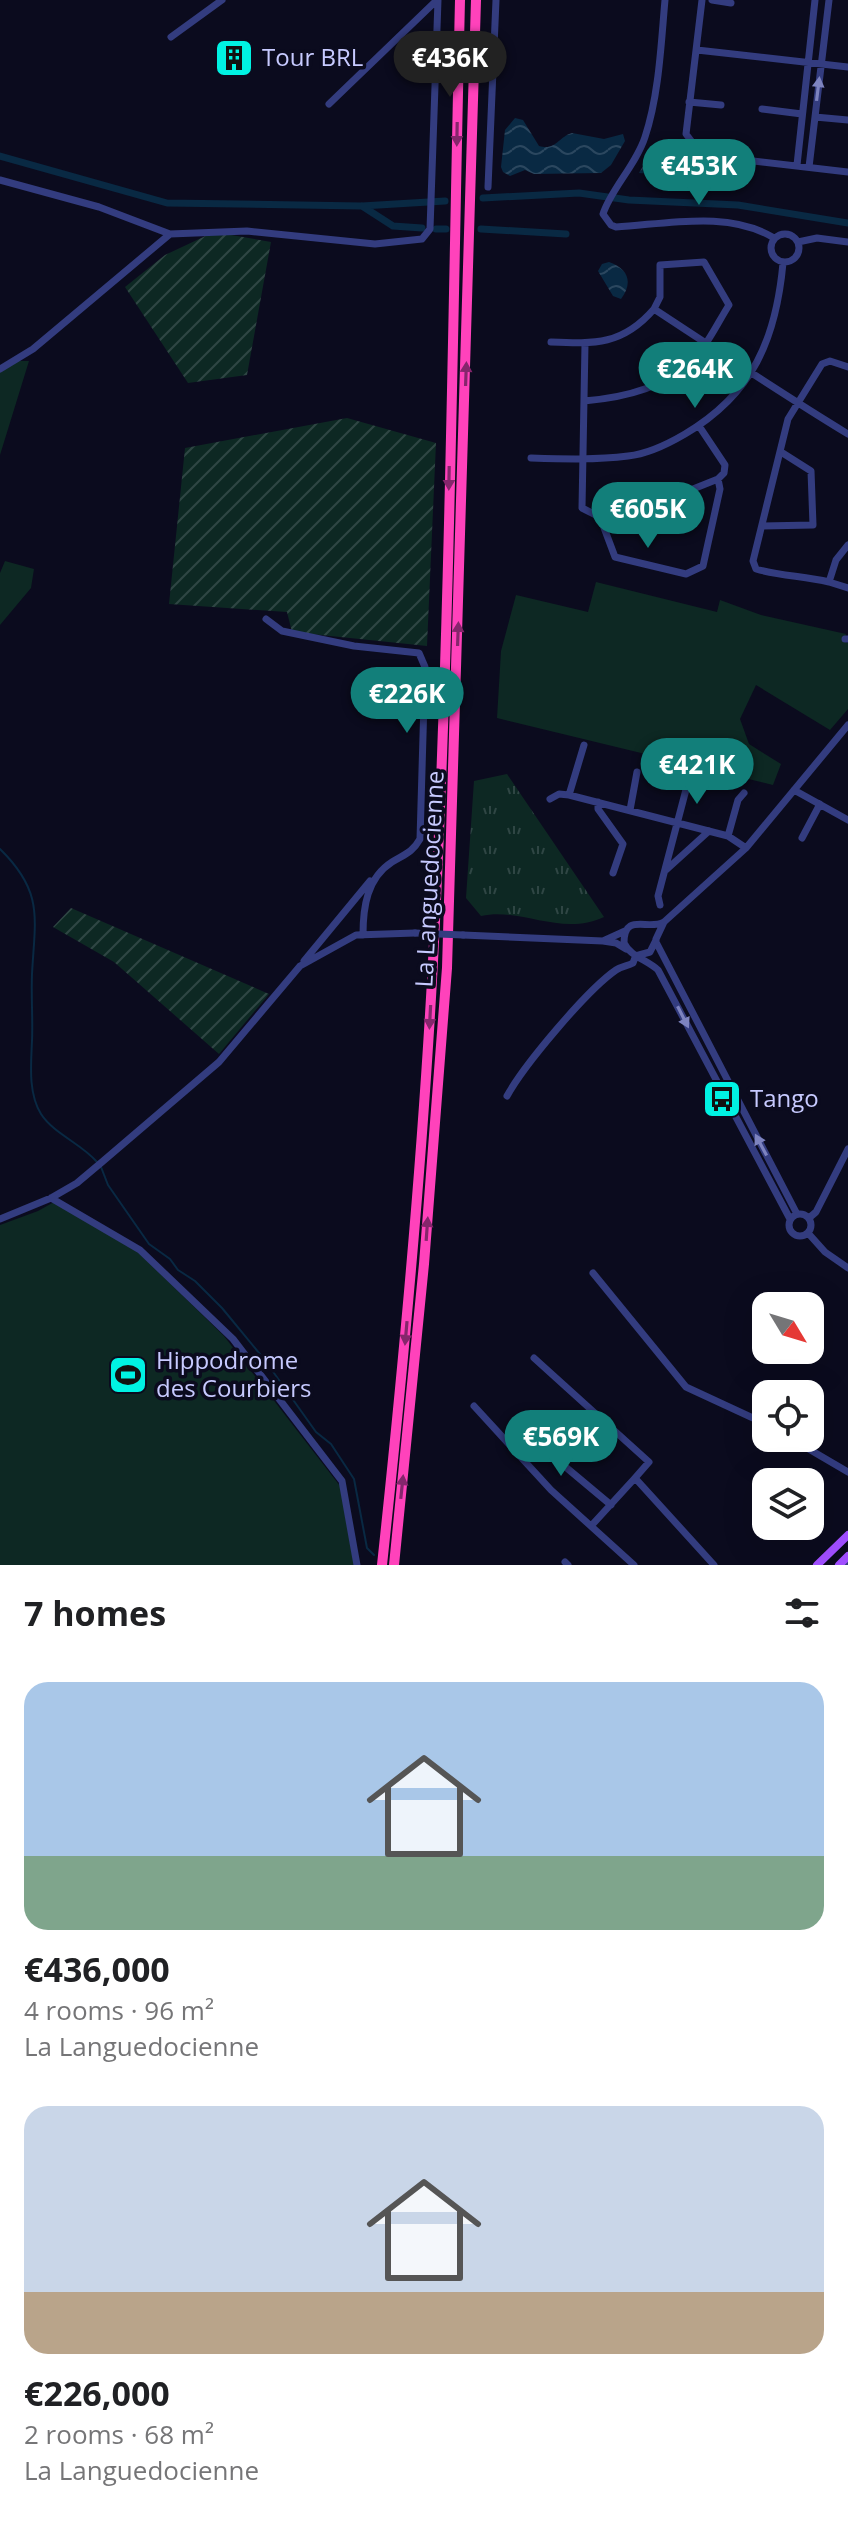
<!DOCTYPE html>
<meta charset="utf-8">
<style>
:root{--surface:#fff;--page:#f6f6f6;--text:#202124;--muted:#757577;--accent:#127f7a}
body{margin:0;font-family:"Open Sans",sans-serif;background:var(--page);color:var(--text);height:100vh;display:flex;flex-direction:column;font-size:30px;white-space:nowrap}
*{box-sizing:border-box;margin:0}
p{font-size:26px;color:var(--muted)}
.icon{flex:none;width:44px;height:44px;fill:none;stroke:currentColor;stroke-width:2;stroke-linecap:round;stroke-linejoin:round}
.map{position:relative;height:1565px;overflow:hidden}
.drawer{display:flex;flex-direction:column;background:var(--surface);flex:1}
.drawer>*{flex:none}
.needle{width:52px;rotate:128deg}
.controls{position:absolute;left:752px;top:1292px;display:grid;gap:16px}
.controls a{display:grid;place-items:center;width:72px;height:72px;border-radius:16px;background:var(--surface);box-shadow:0 8px 32px #0002;font-size:40px}
.price{position:absolute;translate:-50% -68px;padding:0 18px;border-radius:28px;background:var(--accent);color:#fff;font-size:26px;line-height:52px;filter:drop-shadow(0 2px 4px #0008)}
.price::after{content:'';position:absolute;left:50%;top:48px;width:24px;height:18px;margin-left:-12px;background:inherit;clip-path:polygon(0 0,100% 0,50% 100%)}
.price.selected{background:#222;color:#fff}
ul{padding:0;list-style:none}
li{display:grid;align-content:center;gap:16px;height:424px;padding:0 24px}
li span{display:grid;place-items:center;height:248px;border-radius:24px;color:#555}
li>.icon{margin-inline-start:auto}
span .icon{width:144px;height:144px;fill:#fffc;stroke-width:1}
li b{font-size:34px}
h2{display:flex;justify-content:space-between;align-items:center;height:96px;padding:0 24px;font-size:34px}
.map>svg:first-child{display:block}
.grass{fill:url(#grass-tufts)}
.park{fill:#0d2823}
.garden{fill:url(#garden-furrows)}
.water{fill:url(#water-waves)}
.lines{fill:none;stroke-linecap:round;stroke-linejoin:round}
.stream{stroke:#092943;stroke-width:2}
.canal{stroke:#092943;stroke-width:7}
.minor{stroke:#333c7f;stroke-width:7}
.major{stroke:#a04eff;stroke-width:8}
.highway{stroke:#ff42bb;stroke-width:10}
.minor-bridge{stroke:#333c7f;stroke-width:7}
.oneway{fill:#7d83bf}
.oneway2{fill:#85266c}
.labels{text-anchor:middle;stroke-width:7;stroke-linejoin:round;paint-order:stroke}
.poi-label{font-size:24px;fill:#c7caff;stroke:#0b0b1e;text-anchor:start}
.street-label{font-size:24px;fill:#c7caff;stroke:#0b0b1e}
</style>
<div class="map">
<svg width="848" height="1565" viewBox="0 0 848 1565">
<defs>
<pattern id="grass-tufts" width="24" height="20" patternUnits="userSpaceOnUse" patternTransform="scale(2)"><rect width="24" height="20" fill="#0d2823"/><path d="M3 7l-1-3M5 7V3M7 7l1-3M15 17l-1-3M17 17v-4M19 17l1-3" fill="none" stroke="#2f4644"/></pattern>
<pattern id="garden-furrows" width="10" height="10" patternUnits="userSpaceOnUse" patternTransform="scale(2)"><rect width="10" height="10" fill="#0d2823"/><path d="M-1 1l2-2M0 10L10 0M9 11l2-2" fill="none" stroke="#2f4644"/></pattern>
<pattern id="water-waves" width="16" height="10" patternUnits="userSpaceOnUse" patternTransform="scale(2)"><rect width="16" height="10" fill="#092943"/><path d="M0 5q4-4 8 0t8 0" fill="none" stroke="#2b475f"/></pattern>
</defs>
<rect width="100%" height="100%" fill="#0b0b1e"/>
<!-- grass -->
<path class="grass" d="M507,774l97,143c-43,20 -83,-10 -123,-1l-15,-18 8,-117z"/>
<!-- park -->
<path class="park" d="M16,361h13l-29,94v-83z
M5,561l29,8 -3,19 -31,37v-52z
M596,582l121,30 3,-12 41,15 85,19 -2,8 4,1v66l-18,21 -74,-45 -16,34 9,25 32,20 -8,21 -276,-67 4,-67 15,-56 72,17z
M54,1202l83,49 87,85 116,150 14,79h-354v-340l38,-14z"/>
<!-- garden -->
<path class="garden" d="M214,232l57,10 -24,133 -59,8 -63,-96 40,-32z
M347,418l89,25 -9,203 -135,-14 -5,-20 -118,-8 16,-156z
M71,908l198,86 -50,60 -105,-92 -61,-35z"/>
<!-- water -->
<path class="water" d="M515,118l8,2 16,26c17,5 19,-9 33,-13l32,6 19,-5 2,7 -14,24 -10,8 -67,1 -9,-4 -15,6 -7,-4 -2,-5 4,-37z
M652,150l20,2 1,8 -6,15 -28,-2z
M609,262c20,7 24,21 12,37l-8,-3 -15,-25 4,-7z"/>
<g class="lines">
<!-- stream -->
<path class="stream" d="M0,849c44,43 35,69 32,125 -1,22 1,45 0,67 -1,23 -4,52 9,73 13,20 41,30 56,48
M101,1167l7,18 41,59 21,15 8,11 17,11 27,27 42,51 52,73 15,12 23,35 13,69 7,7"/>
<!-- canal -->
<path class="canal" d="M0,156l167,47 195,3 83,-5
M483,198l96,-5 50,7 109,5 110,18
M362,206l31,20 29,2
M436,229h10
M481,229l85,5"/>
<!-- minor -->
<path class="minor" d="M665,0c-4,44 -6,95 -20,137 -9,28 -34,52 -42,77l8,11 5,2c51,-3 113,-17 158,11
M702,0l-16,134 16,21 146,17
M712,0l19,3
M171,37l51,-37
M697,50l151,17
M689,102l32,3
M329,104l108,-104
M762,109l40,5
M815,117l33,3
M797,165l18,-165
M809,167l20,-167
M0,180l99,27 71,27
M488,187l8,-187
M771 248a14 14 0 1 1 28 0a14 14 0 1 1-28 0Z
M798,242l19,-4 31,4
M551,342c44,2 72,3 103,-33
M585,344l-3,164 18,9 15,40 71,17 17,-8 17,-77 -2,-10
M848,367l-18,-6 -8,3 -34,55 -35,142 3,8c24,7 48,7 73,13l7,-22 12,-15
M0,369l33,-20 137,-115 77,-3 128,13 47,-5 8,-10 8,-229
M584,401c36,-3 78,-12 106,-38 16,-15 27,-39 39,-58l-25,-43 -44,3v32l-6,12c64,42 128,85 194,125
M531,458c32,1 65,2 97,-2 20,-2 40,-12 57,-22 68,-40 91,-95 98,-171
M600,517l43,-8 75,-30 6,-6 1,-8 -26,-39
M762,526l51,-1 -2,-54 -30,-19
M829,582l19,6
M266,619l16,12 72,15 65,7 6,14 -5,172c-8,14 -15,15 -28,23 -25,16 -29,45 -29,73
M845,639h3
M794,790l54,30
M569,795l15,-50
M550,799l9,-5 10,1 159,41 18,12
M598,802v7l25,35 -10,29
M630,810l7,-38
M728,836l10,-36 6,-7
M802,838l18,-34
M666,870l43,-39
M660,905l-2,-9 30,-114
M664,922c-16,9 -40,-10 -40,21 6,13 23,17 34,27l132,249
M625,931l-22,10 13,2 10,6
M463,935l140,6
M656,939l8,-17 82,-74 102,-123
M656,942l141,272
M639,955l11,-3 6,-12
M304,961l66,-80
M507,1096c17,-31 80,-106 109,-126 6,-4 12,-4 17,-7l3,-8
M51,1198l89,52 93,89 109,142 15,84
M789 1225a11 11 0 1 1 22 0a11 11 0 1 1-22 0Z
M809,1218l7,-6 32,-63
M0,1219l51,-21 26,-15 25,-21 117,-100 81,-96 56,-31 59,-2
M808,1233l17,19 23,16
M593,1273l93,114 80,37
M534,1358l115,104 -14,16 79,87
M474,1406l77,84 83,75
M790,1438l58,34
M562,1464l49,41
M591,1526l44,-48
M565,1562l3,3
M845,1565l3,-3"/>
<!-- major -->
<path class="major" d="M817,1565l31,-30
M839,1565l9,-9"/>
<!-- highway -->
<path class="highway" d="M382,1565c23,-214 43,-428 53,-644 15,-306 18,-614 25,-921
M394,1565l30,-301 23,-296 29,-968"/>
<!-- minor-bridge -->
<path class="minor-bridge" d="M415,933l48,2"/>
</g>
<!-- one-way arrows -->
<defs><path id="oneway-solid" d="M-6-.8H1V-3.2L6.5 0L1 3.2V.8H-6Z" transform="scale(2)"/></defs>
<g class="oneway">
<use href="#oneway-solid" transform="translate(818 89) rotate(-83)"/>
<use href="#oneway-solid" transform="translate(683 1017) rotate(63)"/>
<use href="#oneway-solid" transform="translate(761 1145) rotate(-118)"/>
</g>
<g class="oneway2">
<use href="#oneway-solid" transform="translate(457 134) rotate(91)"/>
<use href="#oneway-solid" transform="translate(466 374) rotate(-88)"/>
<use href="#oneway-solid" transform="translate(449 478) rotate(91)"/>
<use href="#oneway-solid" transform="translate(458 634) rotate(-88)"/>
<use href="#oneway-solid" transform="translate(430 1017) rotate(93)"/>
<use href="#oneway-solid" transform="translate(427 1229) rotate(-86)"/>
<use href="#oneway-solid" transform="translate(406 1333) rotate(95)"/>
<use href="#oneway-solid" transform="translate(402 1487) rotate(-84)"/>
</g>
<!-- icons -->
<defs>
<g id="building-square" transform="scale(2)"><rect x="-9" y="-9" width="18" height="18" rx="4" fill="#00f2e3" stroke="#0b0b1e"/><path d="M-4-6H4V6H1V3H-1V6H-4ZM-2.5-4.3h1.7v1.8h-1.7ZM.8-4.3h1.7v1.8H.8ZM-2.5-1h1.7V.8h-1.7ZM.8-1h1.7V.8H.8Z" fill="#111"/></g>
<g id="bus-square" transform="scale(2)"><rect x="-9" y="-9" width="18" height="18" rx="4" fill="#00f2e3" stroke="#0b0b1e"/><path d="M-5-6H5V4H4V6H2V4H-2V6H-4V4H-5ZM-3.5-4V0h7V-4ZM-3.5 1.2v1.5H-2V1.2ZM2 1.2v1.5H3.5V1.2Z" fill="#111"/></g>
<g id="stadium-square" transform="scale(2)"><rect x="-9" y="-9" width="18" height="18" rx="4" fill="#00f2e3" stroke="#0b0b1e"/><path d="M0-5a6.5 5 0 1 0 0 10a6.5 5 0 1 0 0-10ZM-3.5-1.8h7v3.6h-7Z" fill="#111"/></g>
</defs>
<g fill-rule="evenodd">
<use href="#building-square" x="234" y="58"/>
<use href="#bus-square" x="722" y="1099"/>
<use href="#stadium-square" x="128" y="1375"/>
</g>
<g class="labels">
<!-- poi labels -->
<g class="poi-label">
<text x="262" y="66">Tour BRL</text>
<text x="750" y="1107">Tango</text>
<text x="156" y="1369">Hippodrome<tspan x="156" dy="28">des Courbiers</tspan></text>
</g>
<!-- street labels -->
<g class="street-label">
<text transform="translate(430 879) rotate(-87)" y="8">La Languedocienne</text>
</g>
</g>
</svg>
<div class="controls">
<a><svg class="needle" viewBox="-14 -14 28 28"><path d="M0-13l5 13h-10z" fill="#e53935"/><path d="M0 13l5-13h-10z" fill="#757577"/></svg></a>
<a><svg class="icon" aria-label="locate" viewBox="0 0 24 24"><circle cx="12" cy="12" r="6"/><path d="M12 2v4M12 18v4M2 12h4M18 12h4"/></svg></a>
<a><svg class="icon" aria-label="layers" viewBox="0 0 24 24"><path d="M12 4l9 5-9 5-9-5zM3 14l9 5 9-5"/></svg></a>
</div>
<b class="price selected" style="left:450px;top:99px">€436K</b>
<b class="price" style="left:699px;top:207px">€453K</b>
<b class="price" style="left:695px;top:410px">€264K</b>
<b class="price" style="left:648px;top:550px">€605K</b>
<b class="price" style="left:407px;top:735px">€226K</b>
<b class="price" style="left:697px;top:806px">€421K</b>
<b class="price" style="left:561px;top:1478px">€569K</b>
</div>
<section class="drawer">
<h2>7 homes<svg class="icon" aria-label="filters" viewBox="0 0 24 24"><path d="M4 7h16M4 17h16"/><circle cx="9" cy="7" r="2"/><circle cx="15" cy="17" r="2"/></svg></h2>
<ul>
<li><span style="background:linear-gradient(#a9c7e8 70%,#7fa58c 0)"><svg class="icon" aria-label="home" viewBox="0 0 24 24"><path d="M3 11l9-7 9 7M6 9v11h12V9"/></svg></span><div><b>€436,000</b><p>4 rooms · 96 m²</p><p>La Languedocienne</p></div></li>
<li><span style="background:linear-gradient(#c9d6e8 75%,#b9a48a 0)"><svg class="icon" aria-label="home" viewBox="0 0 24 24"><path d="M3 11l9-7 9 7M6 9v11h12V9"/></svg></span><div><b>€226,000</b><p>2 rooms · 68 m²</p><p>La Languedocienne</p></div></li>
</ul>
</section>
